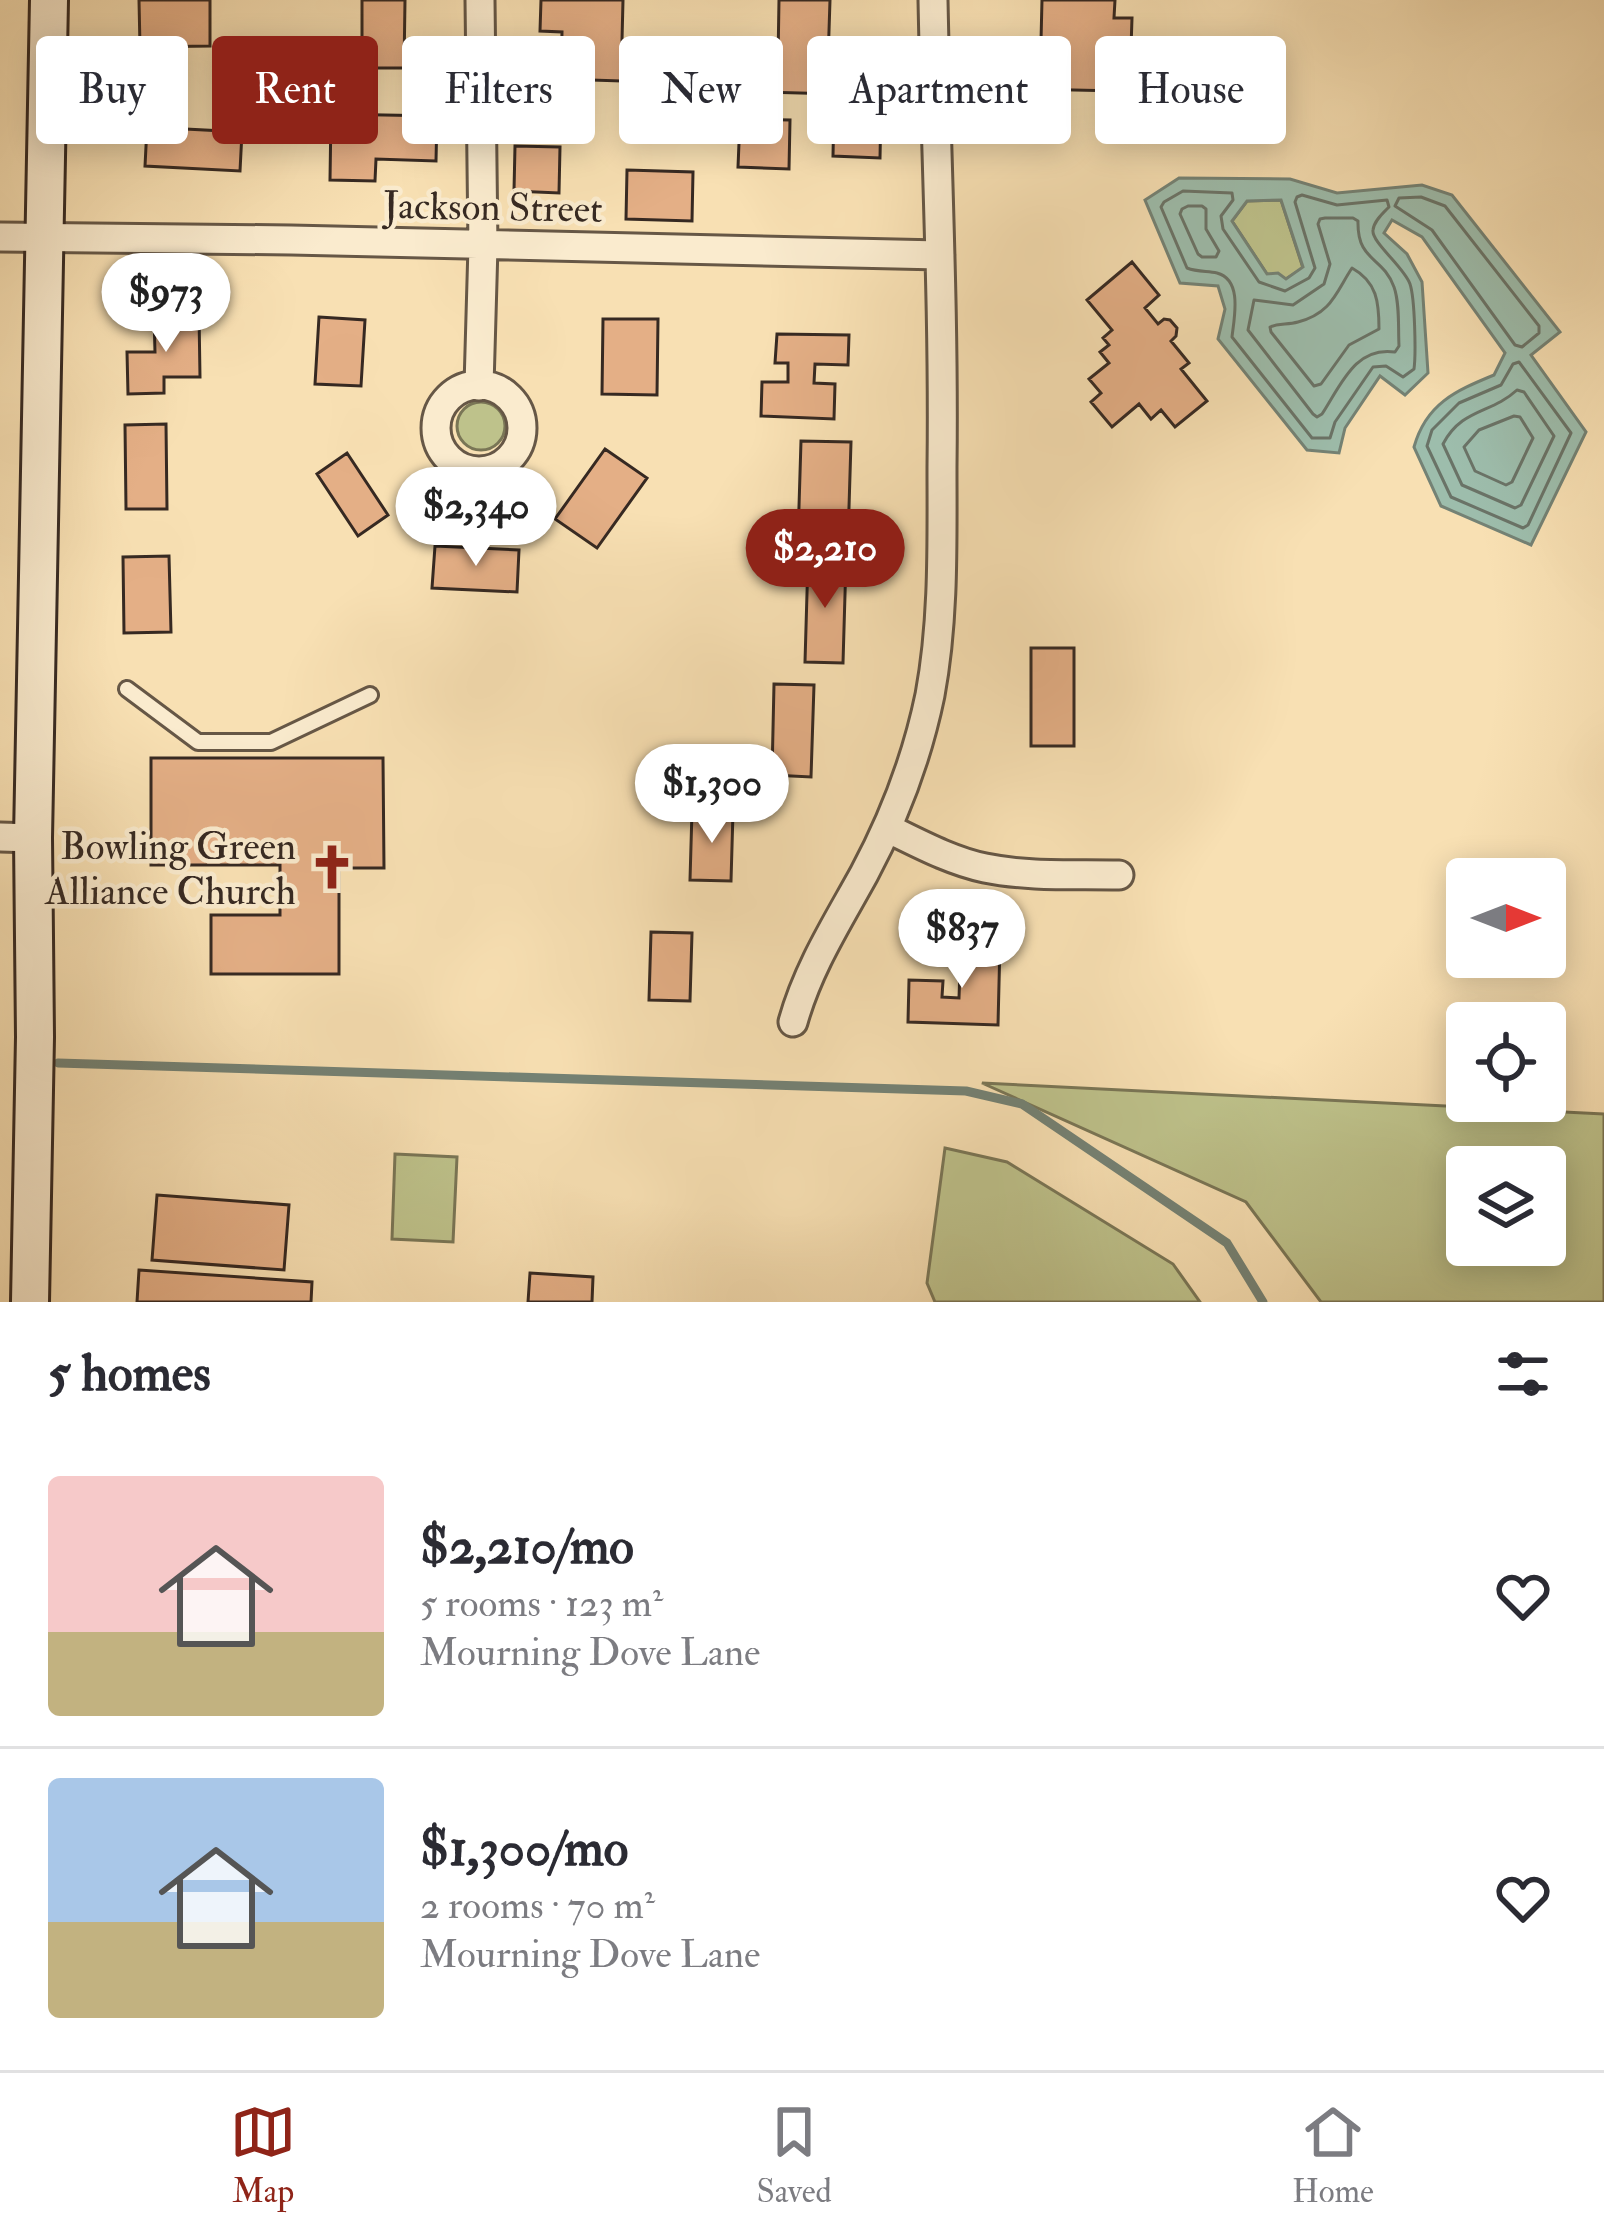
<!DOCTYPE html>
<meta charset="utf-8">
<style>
:root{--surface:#fff;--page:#f7f7f7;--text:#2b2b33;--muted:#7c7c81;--line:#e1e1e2;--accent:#8f2418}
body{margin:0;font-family:"IM FELL Double Pica",serif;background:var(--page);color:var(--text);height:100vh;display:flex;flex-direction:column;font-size:45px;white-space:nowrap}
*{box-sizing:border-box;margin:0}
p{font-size:39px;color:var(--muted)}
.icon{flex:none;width:66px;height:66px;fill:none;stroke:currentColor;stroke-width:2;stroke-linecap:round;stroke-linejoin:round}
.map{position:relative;height:1302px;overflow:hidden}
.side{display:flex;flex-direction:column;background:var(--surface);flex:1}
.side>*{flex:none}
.hud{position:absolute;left:36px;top:36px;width:1533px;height:108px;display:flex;gap:24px}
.needle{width:78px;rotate:90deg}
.fabs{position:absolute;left:1446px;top:858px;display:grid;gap:24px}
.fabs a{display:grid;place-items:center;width:120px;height:120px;border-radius:12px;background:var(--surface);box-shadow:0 6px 30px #0003;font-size:60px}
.price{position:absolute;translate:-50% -102px;padding:0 27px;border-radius:42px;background:#fff;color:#222;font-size:39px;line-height:78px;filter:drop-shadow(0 3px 6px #0008)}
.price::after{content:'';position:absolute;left:50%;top:72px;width:36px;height:27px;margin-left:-18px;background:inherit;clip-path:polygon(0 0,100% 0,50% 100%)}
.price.selected{background:var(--accent);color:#fff}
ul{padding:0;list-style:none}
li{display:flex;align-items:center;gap:36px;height:300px;padding:0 48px}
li+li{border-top:3px solid var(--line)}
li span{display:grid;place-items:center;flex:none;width:336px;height:240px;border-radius:12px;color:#555}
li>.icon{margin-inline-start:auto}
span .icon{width:144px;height:144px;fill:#fffc;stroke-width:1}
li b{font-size:51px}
h2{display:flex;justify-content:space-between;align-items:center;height:144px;padding:0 48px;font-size:51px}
.chip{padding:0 42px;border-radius:12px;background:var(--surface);box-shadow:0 6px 30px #0003;font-size:42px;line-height:108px}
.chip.selected{background:var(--accent);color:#fff}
.dock{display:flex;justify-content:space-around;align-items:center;height:168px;border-top:3px solid var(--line);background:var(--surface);font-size:33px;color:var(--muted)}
.dock a{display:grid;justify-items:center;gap:6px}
.dock .selected{color:var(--accent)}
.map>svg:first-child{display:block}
.green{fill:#bec28b;stroke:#7a7656;stroke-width:3;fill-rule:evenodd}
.water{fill:#9dbdac;stroke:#748275;stroke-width:3;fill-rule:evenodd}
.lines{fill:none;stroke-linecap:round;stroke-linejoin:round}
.shore{stroke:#6a7367;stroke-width:3}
.stream{stroke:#748275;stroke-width:9}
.building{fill:#e4af86;stroke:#362922;stroke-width:3}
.service-casing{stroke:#665746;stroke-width:20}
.minor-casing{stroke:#665746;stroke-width:33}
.secondary-casing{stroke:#362922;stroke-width:42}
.service{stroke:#faebce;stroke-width:14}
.minor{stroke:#faebce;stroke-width:27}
.secondary{stroke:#faebce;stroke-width:36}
.labels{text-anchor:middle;stroke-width:9;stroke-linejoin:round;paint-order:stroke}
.street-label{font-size:39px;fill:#362922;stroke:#faebce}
.poi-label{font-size:39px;fill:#362922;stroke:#faebce;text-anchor:end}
</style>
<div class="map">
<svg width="1604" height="1302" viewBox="0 0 1604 1302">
<rect width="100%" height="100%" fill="#f8e0b3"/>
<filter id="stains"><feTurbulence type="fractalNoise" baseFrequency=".00167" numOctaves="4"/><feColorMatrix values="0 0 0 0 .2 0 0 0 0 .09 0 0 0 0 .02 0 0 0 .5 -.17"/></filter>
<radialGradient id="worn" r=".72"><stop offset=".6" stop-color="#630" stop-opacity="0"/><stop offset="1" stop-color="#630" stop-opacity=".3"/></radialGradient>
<!-- green -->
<path class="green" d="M1281,200l22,68 -17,11 -19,-5 -35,-53 15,-20z
M457 426a24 24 0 1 1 48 0a24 24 0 1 1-48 0Z
M982,1083l622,31v188h-283l-75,-100zM1545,1167v78h-78v-78z
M945,1148l62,14 166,102 27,38h-265l-8,-19z
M395,1154l62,3 -4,85 -61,-3z"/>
<!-- water -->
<path class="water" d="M1179,178l111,1 47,14 85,-8 30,10 108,137 -29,23 55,77 -55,113 -90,-39 -27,-59c12,-43 41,-56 80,-72l11,-22 -83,-116 -30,-17 -8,13 23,21 15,28 6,91 -23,22 -25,-19 -35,52 -6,25 -32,-3 -89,-111 7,-30 -7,-23 -38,-3 -35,-83zM1281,200l22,67 -17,12 -8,-6 -11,1 -35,-53 15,-20z"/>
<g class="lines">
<!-- shore -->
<path class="shore" d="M1183,191l49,2 1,7 -12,16 2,13 36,53 26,9 24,-13 6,-10 -20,-66 2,-5 5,-2 35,10 50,-5 2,7c-6,6 -15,14 -16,23 -2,12 31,37 37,54 5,15 6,70 4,85l-11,8 -17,-11 -13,1 -38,55 -5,16h-18l-80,-101c2,-19 11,-57 -15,-64 -10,-2 -20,-1 -30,-5l-26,-61 3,-5z
M1421,197l24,9 94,120v7l-17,14 -7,-2 -83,-115 -37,-24 4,-8z
M1188,206h14l4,3v20l13,22 -3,6h-14l-4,-3 -18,-40 2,-5z
M1325,218h28l5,3c-1,41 25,35 36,66 6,17 4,41 5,59l-4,6c-40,-6 -54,33 -73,62l-5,3 -4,-3 -65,-84 6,-30 39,5 31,-21 6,-20 -12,-40 2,-5z
M1352,268c25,14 27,34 27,61l-30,16 -28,39 -7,2 -43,-54 -1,-5c9,-4 17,-2 28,-5 34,-9 38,-30 54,-54z
M1519,362l52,71 -43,92 -5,3 -72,-31 -24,-51 5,-16 27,-27 42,-18 12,-21z
M1517,390l7,2 30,44 -33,69 -6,3 -53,-23 -19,-41c19,-36 48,-30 74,-54z
M1514,416l6,1 13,21 -21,44 -6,3 -31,-14 -11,-24 15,-17z"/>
<!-- stream -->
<path class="stream" d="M58,1063l908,28 56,13 205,139 36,59"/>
</g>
<!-- building -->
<path class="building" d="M139,0h71v46l-70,1z
M362,0h43l-1,68h-42z
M541,0h82l-2,81 -60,-2 1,-47 -22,-1z
M779,0h51l-2,62h10l-1,32 -75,-2 1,-32h15z
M1042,0h73l-1,18h18l-1,30 -11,-1 -1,44 -134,-3 1,-48 55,1z
M834,106l47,1 -1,51 -47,-2z
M331,114l106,2 -1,45 -60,-2 -1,22 -45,-1z
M740,119l50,1 -1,49 -51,-2z
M147,127l95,5 -2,39 -95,-5z
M515,146l45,1 -1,46 -45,-2z
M627,170l66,2 -1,49 -66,-2z
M1132,262l27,33 -14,13 13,16 6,-5 6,1 7,8 -1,8 -5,5 18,22 -8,6 26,32 -32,26 -14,-17 -10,9 -12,-15 -27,23 -21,-25 10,-9 -12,-14 20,-16 -9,-11 9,-7 -6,-7 9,-8 -25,-30z
M199,314l1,63h-36v16l-36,1 -1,-42h28l-1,-37z
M319,317l46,3 -4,66 -46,-2z
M603,319h55l-1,76 -55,-1z
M777,334l72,1 -1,30 -33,-1 -1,19 21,1 -1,35 -73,-3 1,-34h26v-19h-13z
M166,424l1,85h-41l-1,-84z
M801,441l50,1 -3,98 -50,-1z
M605,449l42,29 -50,70 -42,-29z
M347,453l41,62 -30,21 -41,-62z
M435,546l84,4 -2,42 -85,-4z
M169,556l2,76 -47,1 -1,-76z
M808,559l38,1 -3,103 -38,-1z
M1031,648h43v98h-43z
M774,684l40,1 -3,92 -39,-2z
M151,758h232l1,110h-45v106h-128v-59h69v-50h-129z
M692,811l41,1 -2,69 -41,-1z
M651,932l41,1 -2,68 -41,-1z
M961,942l39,1 -2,82 -90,-3 1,-42 34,1 -1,16 17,1z
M157,1195l132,10 -5,65 -132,-10z
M139,1270l173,12 -1,20h-174z
M530,1273l63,4 -1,25h-64z"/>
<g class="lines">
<!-- service casing -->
<g class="service-casing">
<path id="service" d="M127,689l71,53h73l99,-47"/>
</g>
<!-- minor casing -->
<g class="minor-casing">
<path id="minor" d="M0,237l291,3 649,15
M436 428a43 43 0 1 1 86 0a43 43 0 1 1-86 0Z
M479,386l4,-140 -3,-246
M887,828c31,15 64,33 98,40 44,9 90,6 134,7
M0,837l33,1
M793,1022c15,-54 44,-99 71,-148 30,-56 53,-116 66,-179 14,-75 12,-153 12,-228 2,-156 -6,-311 -9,-467"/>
</g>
<!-- secondary casing -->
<g class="secondary-casing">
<path id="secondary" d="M30,1302l5,-265 -2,-199 16,-838"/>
</g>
<!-- service -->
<use href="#service" class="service"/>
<!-- minor -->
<use href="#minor" class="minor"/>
<!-- secondary -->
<use href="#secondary" class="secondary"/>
</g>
<!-- icons -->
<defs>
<g id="church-bare" transform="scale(3.6)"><path d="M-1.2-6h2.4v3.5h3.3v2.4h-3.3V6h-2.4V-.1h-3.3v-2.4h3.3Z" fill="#8f2418" stroke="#faebce" stroke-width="2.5" paint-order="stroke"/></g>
</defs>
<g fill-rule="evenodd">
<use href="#church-bare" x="332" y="867"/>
</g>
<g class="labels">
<!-- street labels -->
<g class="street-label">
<text transform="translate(493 206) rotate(1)" y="14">Jackson Street</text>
</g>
<!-- poi labels -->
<g class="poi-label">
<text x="296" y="859">Bowling Green<tspan x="296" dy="45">Alliance Church</tspan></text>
</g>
</g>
<rect width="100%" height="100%" filter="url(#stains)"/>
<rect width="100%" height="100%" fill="url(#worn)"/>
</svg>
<div class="fabs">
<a><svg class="needle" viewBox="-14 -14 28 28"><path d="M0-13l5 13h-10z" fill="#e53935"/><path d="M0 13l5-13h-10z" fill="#7c7c81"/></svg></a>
<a><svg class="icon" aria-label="locate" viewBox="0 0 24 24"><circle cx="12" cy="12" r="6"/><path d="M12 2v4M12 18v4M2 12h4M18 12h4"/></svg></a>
<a><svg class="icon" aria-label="layers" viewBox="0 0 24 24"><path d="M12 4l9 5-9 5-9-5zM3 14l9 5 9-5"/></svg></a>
</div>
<b class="price" style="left:166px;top:355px">$973</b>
<b class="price" style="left:476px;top:569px">$2,340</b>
<b class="price selected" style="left:825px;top:611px">$2,210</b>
<b class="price" style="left:712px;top:846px">$1,300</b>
<b class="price" style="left:962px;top:991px">$837</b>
<div class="hud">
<a class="chip">Buy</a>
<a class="chip selected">Rent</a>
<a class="chip">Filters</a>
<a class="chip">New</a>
<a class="chip">Apartment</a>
<a class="chip">House</a>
</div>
</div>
<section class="side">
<h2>5 homes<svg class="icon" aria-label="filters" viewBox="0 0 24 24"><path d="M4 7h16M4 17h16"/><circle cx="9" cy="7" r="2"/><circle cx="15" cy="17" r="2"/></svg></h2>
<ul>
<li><span style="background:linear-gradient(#f6c9c9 65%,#c2b280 0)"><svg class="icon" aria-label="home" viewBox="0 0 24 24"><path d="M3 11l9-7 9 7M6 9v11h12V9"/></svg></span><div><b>$2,210/mo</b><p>5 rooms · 123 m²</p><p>Mourning Dove Lane</p></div><svg class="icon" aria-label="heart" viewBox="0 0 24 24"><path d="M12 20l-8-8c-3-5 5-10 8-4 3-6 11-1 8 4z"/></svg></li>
<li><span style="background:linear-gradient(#a9c7e8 60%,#c2b280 0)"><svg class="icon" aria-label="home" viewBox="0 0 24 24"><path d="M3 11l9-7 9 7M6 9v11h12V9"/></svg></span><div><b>$1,300/mo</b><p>2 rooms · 70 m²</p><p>Mourning Dove Lane</p></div><svg class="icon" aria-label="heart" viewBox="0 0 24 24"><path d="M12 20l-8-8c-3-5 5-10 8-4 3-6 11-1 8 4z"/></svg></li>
</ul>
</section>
<nav class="dock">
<a class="selected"><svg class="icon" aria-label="map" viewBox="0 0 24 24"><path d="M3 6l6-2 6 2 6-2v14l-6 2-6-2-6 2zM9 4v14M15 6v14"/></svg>Map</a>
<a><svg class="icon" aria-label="saved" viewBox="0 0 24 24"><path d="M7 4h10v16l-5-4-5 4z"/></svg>Saved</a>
<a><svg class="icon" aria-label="home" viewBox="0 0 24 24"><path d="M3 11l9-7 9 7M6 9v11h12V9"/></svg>Home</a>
</nav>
